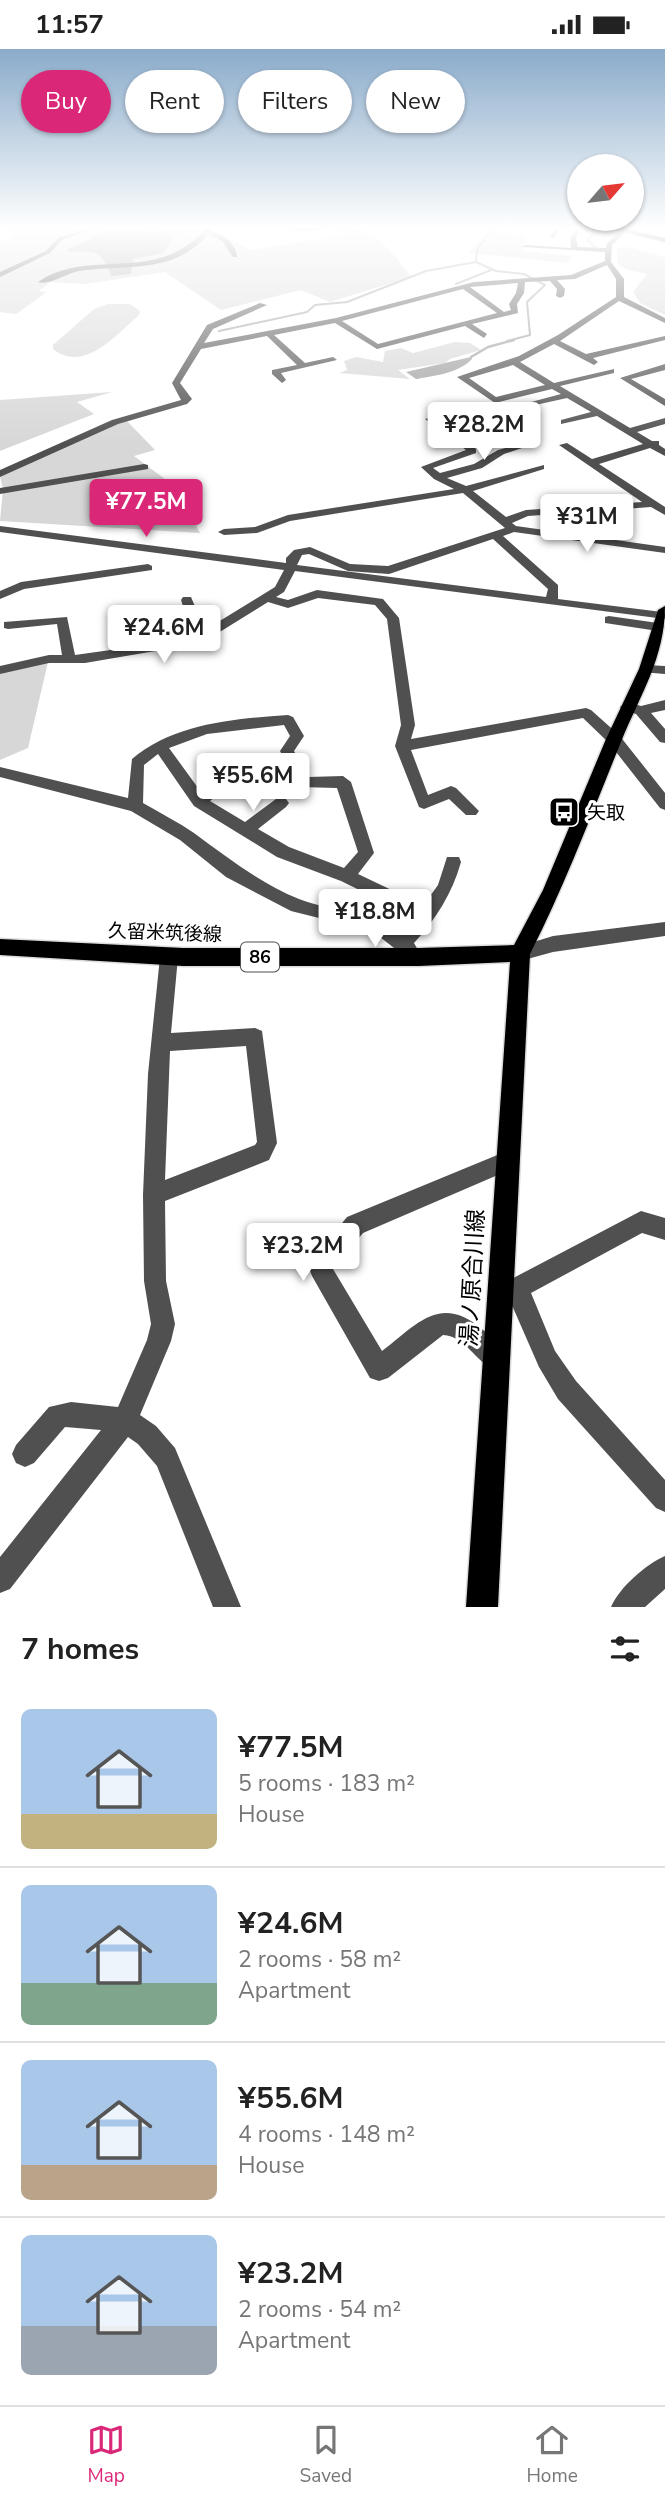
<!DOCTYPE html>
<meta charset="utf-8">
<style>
:root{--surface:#fff;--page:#f6f6f6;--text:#222;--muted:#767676;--line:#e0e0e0;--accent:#db2777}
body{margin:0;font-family:"Nunito Sans","Noto Sans JP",sans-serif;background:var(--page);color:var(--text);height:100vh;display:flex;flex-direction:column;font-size:26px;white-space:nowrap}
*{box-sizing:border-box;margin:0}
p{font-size:23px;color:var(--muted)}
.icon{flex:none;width:38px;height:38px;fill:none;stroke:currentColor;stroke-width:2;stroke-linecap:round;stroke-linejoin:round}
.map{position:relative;height:1558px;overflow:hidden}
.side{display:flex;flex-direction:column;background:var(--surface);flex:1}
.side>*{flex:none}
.guide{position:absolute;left:21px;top:21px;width:623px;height:63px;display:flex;gap:14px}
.needle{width:46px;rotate:62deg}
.controls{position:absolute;left:567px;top:105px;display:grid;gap:14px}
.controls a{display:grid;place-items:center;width:77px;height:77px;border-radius:50%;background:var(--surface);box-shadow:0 2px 5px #0004;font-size:35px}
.price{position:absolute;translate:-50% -60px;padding:0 16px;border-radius:7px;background:#fff;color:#222;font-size:23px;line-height:46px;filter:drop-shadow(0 2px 4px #0008)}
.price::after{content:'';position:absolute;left:50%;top:42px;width:21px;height:16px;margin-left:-10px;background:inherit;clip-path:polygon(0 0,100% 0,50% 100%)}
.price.on{background:var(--accent);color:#fff}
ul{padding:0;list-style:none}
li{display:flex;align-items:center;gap:21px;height:175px;padding:0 21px}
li+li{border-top:2px solid var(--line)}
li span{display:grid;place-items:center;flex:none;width:196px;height:140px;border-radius:10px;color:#555}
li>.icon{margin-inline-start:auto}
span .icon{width:84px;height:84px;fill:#fffc;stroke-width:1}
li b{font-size:30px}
h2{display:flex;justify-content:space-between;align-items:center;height:84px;padding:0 21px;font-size:30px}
.chip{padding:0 24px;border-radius:32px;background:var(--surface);box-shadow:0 2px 5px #0004;font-size:24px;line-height:63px}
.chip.on{background:var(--accent);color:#fff}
.status{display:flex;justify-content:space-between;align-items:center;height:49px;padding:0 35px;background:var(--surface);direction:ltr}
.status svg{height:19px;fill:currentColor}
.menu{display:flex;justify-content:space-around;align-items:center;height:98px;border-top:2px solid var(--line);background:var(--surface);font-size:19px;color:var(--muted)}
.menu a{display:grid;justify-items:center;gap:4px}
.menu .on{color:var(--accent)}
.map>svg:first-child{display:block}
.green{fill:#d7d7d7}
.water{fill:#9e9e9e}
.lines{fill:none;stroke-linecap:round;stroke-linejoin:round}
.stream-far1{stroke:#9e9e9e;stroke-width:2}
.stream{stroke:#9e9e9e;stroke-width:2.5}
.major-casing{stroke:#dbdbdb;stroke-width:3}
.minor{fill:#505050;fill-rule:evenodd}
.major{fill:#000;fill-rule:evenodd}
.labels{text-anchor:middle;stroke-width:6;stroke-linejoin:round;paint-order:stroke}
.shield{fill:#fff;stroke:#4c4c4c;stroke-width:2}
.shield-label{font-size:18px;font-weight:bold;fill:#000}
.poi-label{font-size:19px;fill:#000;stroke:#fff;text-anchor:start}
.street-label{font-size:19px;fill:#000;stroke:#fff}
.near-street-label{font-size:23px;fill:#000;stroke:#fff}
</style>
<div class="status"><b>11:57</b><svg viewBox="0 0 49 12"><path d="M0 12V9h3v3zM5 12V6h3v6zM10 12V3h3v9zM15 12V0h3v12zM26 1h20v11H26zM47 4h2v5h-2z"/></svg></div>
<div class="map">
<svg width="665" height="1558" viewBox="0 0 665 1558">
<rect width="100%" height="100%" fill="#fff"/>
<!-- green -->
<path class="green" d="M14,178h184l-3,2 -51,-2 73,5 34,18 86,-14 6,-9c31,0 52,28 68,50l-81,25 -29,-12 -80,20 -56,-38 -81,12 -34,-2 -11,9 8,1 -31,22 -16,-2v-73h9z
M489,182l38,4 -5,16 49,5 -3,7 -99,-10z
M628,198l37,10v58l-25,-12 -7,-11 14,-18 -19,-4 -10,-6 -1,-16z
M108,255h22l10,7 -1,4c-22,19 -55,59 -86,34v-4l41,-36z
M455,293l15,1 11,7 -31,9 -5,4 -47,7 12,9 -71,-6 8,-3 -3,-9 12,-4 27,5 2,-11 16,-3 12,5z
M112,343l-35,10 17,12 -94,37v-51z
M127,372l28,29 -21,6 43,32 23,45 -200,-12 3,-32 -3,-13 111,-53z
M48,613l-20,86 -28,12v-87z"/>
<!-- water -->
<path class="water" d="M109,181l68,3 -14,20 -30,6 -2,15 -20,2c-10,-27 -15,-25 -43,-24v-3z
M471,308l1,2c-13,14 -38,17 -56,20l-10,-7z"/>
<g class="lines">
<!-- stream-far1 -->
<path class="stream-far1" d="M582,178l12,1v5l-7,7 9,8
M476,213l20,9 28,3 21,11 -18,17 3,33 -23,6
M456,235l35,-14
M219,282l88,-19 8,-7 32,-3 79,-31 50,-9 1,-12 16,-23"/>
<!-- stream -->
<path class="stream" d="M471,308l17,-10 26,-7"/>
<!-- major casing -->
<g class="major-casing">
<path id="major" d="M603,178h12l50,11v4z
M665,557c0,52 -25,89 -44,136 -29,71 -56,143 -91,212l-32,653h-32l44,-645 -91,4h-236l-183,-11v-16l183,9h236l95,-3 29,-55 63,-151 33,-70 19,-59z"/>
</g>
<!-- minor -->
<path class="minor" d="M91,178h8l-37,13 -12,13 -50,24v-5l46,-21 12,-13z
M205,178h6l-1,4c14,4 26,12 27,26h-4l-11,-16 -14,-7c-34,41 -83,30 -129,37 -12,2 -31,15 -41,11 44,-31 104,-5 148,-36 8,-5 15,-10 19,-19z
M280,178h56l-33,5z
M555,178h21l-17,3 -5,8h-4z
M625,178h6l-19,18 -1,17 13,17v18l41,21v5l-46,-22 -59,40 26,13 79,-18v4l-72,18 5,4 -4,3 -40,-21 -34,18 34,21 60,-14v4l-54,13 70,42 35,-10v6l-28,8 15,9h7v4l6,4v7l-15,-8 -51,16 66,43v8l-14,-8 -123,9 -16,7 4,3 149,21v6l-151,-21 -11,4 55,49v14l104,13 3,1v6l-370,-48 -11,21 -8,5 12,3 29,-10 66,9 16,19 16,107 -4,14 175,-31 5,2 28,25 46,58v17l-5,-2 -51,-65 -26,-25 -172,32 17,45 23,-9 5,2 23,23 -3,4h-10l-17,-16 -25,10 -5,-2 -24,-61 6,-21 -14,-106 -12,-14 -57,-7 -30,10 -20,-6 -66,41 -117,20h-36l-49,11v-8l49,-11h13l-5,-31 -49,5 -4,-1v-6l63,-5 8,38 64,-9 -14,-35 6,-4 6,4 14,33 42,-7 -12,-37 2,-3h8l14,33 70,-43 9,-17 -284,-38v-6l286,37v-5l8,-8 16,-3 40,17 38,2 117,-38 -42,-35 -173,28 -33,12 -33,2 -6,-3 6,-3 31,-2 33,-12 166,-26 -20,-10 -13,-12 45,-17 -41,-31 52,-15 37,25 -44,15 6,5v4l-43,15 7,5 34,-9 24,-14 36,-10v4l-30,10 -22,14 -35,10 19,8 78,-21v4l-71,22 33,26 20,-7 116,-8 -83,-57 8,-2 25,16 51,-15 -46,-28 -36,8v-4l30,-8 -24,-14 -36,8v-4l30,-8 -9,-5 -57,14 -38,-26 62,-21 39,-21 58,-38v-18l-9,-14 -32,14 -18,1 8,9 -1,7 -4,2 -4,-2 1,-7 -7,-8 -25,1 -1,11 -7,11 1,9 -46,11 15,10 -3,4 -19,-12 -88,23 -42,-26 -61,12 31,28 28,-6 4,3 -56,13 5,7 -4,3 -10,-9v-4l25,-5 -30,-29 -66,13 -21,34 12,16 -5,5 -69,20 -118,53v-7l112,-50 69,-20 -9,-17 35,-58 53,-22 7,2 -54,24 -9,14 132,-25 138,-36 97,-7 34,-14v-9l-83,-5 3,-2 46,3 -1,-10 6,-9 3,2 -3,7 2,9 28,1 1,-5zM518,234l-2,10 -7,11 2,6 -7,2 -34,-25zM463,240l34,24 -119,31 -36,-23zM513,316l32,20 -49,12 -27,-19zM476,361l26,18 -38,11 -27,-19zM493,490l55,50 -2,8 -249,-32 5,-10 7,-1 39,17 41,3z
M665,315v6l-34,9 34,20v7l-45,-28z
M144,415l4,1v4l-148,25v-6z
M148,515l4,2v4l-128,19 -24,10v-8l21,-9z
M609,567l49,7 6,4 -6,4 -53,-8v-6z
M646,616l19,1v8l-24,-2 -2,-3z
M665,651v10l-14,3 14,16v14l-5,-1 -24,-28 -14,-4 -2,-3 7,-5 14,4z
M288,666l5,2 11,19 -10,15 14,26 35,-1 8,6 23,71 -16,21 44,21 18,15 18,-25 9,-28h12l2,5c-9,32 -25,57 -47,81l4,7 -3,5 -6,3 -6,-3 -23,-18 -37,-13 -52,-13 -65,-34 -46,-37 -49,-29 -131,-34v-10l128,31 4,-39c43,-36 102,-40 156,-44zM284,676l6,11 -10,15 19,36 38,1 21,64 -14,16 -55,-21 -31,-18 28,-22 3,-4 -3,-4h-10l-31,23 -35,-21 24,-20 -3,-4h-10l-20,15 -32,-44 38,-14zM158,705l36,52 83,51 64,24 49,24 21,18 -10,10c-29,-22 -69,-21 -102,-34 -39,-16 -71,-41 -105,-66 -16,-11 -34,-20 -51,-30l1,-38z
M665,873v14l-112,16 -33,9 -6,-3 -3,-5 3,-5 39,-12z
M169,900l6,2 3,6 -7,76 84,-5 7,3 15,112 -8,17 -104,41 1,80 9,43 -4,17 -31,74 16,11 19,22 66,159h-28l-56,-141 -19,-22 -10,-7 -118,152 -10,4v-36l101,-127 -36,-3 -31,36 -9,4 -9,-4 -4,-9 4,-9 33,-38 22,-5 47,5 29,-67 4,-16 -7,-43 -1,-86 5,-121 12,-117 3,-6zM246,997l11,96 -2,3 -90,35 5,-129z
M507,1102l7,3 3,7 -3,7 -151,65 -30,36 49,82c34,-26 58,-58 100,-22 10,8 20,17 25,29l-4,8 -8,4c-20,-8 -29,-34 -52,-35l-55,43 -9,3 -9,-3 -58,-102 -3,-8 3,-8 35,-43z
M641,1162l24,7v22l-23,-7 -111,60 24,58 21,30 89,99v32l-9,-4 -98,-109 -19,-32 -28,-64 -11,-2 -4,-8 4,-8z
M665,1507v33l-20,18h-34c8,-19 35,-43 54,-51z"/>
<!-- major -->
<use href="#major" class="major"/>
</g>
<!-- sky -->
<linearGradient id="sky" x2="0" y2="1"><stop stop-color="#8aabca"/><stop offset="0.45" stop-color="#fff"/><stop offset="1" stop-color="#fff" stop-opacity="0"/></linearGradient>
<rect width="665" height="396" fill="url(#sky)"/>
<!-- icons -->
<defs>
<g id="bus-square" transform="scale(1.575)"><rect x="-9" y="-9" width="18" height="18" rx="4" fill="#000" stroke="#fff"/><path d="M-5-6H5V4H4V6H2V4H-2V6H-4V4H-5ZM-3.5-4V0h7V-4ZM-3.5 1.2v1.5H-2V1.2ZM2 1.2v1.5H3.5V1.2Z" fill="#fff"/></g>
</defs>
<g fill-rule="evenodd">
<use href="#bus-square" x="564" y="763"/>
</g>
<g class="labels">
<!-- shield labels -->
<rect class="shield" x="241" y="893.5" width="38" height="29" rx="5"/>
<g class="shield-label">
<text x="260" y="914">86</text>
</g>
<!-- poi labels -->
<g class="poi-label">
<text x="587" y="770">矢取</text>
</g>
<!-- street labels -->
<g class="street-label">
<text transform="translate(165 883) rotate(2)" y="7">久留米筑後線</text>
</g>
<!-- near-street labels -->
<g class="near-street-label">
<text transform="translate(472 1229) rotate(-87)" y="8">湯ノ原合川線</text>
</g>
</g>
</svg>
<div class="controls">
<a><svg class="needle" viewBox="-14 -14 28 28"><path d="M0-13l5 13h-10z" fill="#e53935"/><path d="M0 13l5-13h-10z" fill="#767676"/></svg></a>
</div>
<b class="price" style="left:484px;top:413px">¥28.2M</b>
<b class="price on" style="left:146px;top:490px">¥77.5M</b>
<b class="price" style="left:587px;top:505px">¥31M</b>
<b class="price" style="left:164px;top:616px">¥24.6M</b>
<b class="price" style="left:253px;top:764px">¥55.6M</b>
<b class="price" style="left:375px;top:900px">¥18.8M</b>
<b class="price" style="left:303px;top:1234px">¥23.2M</b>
<div class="guide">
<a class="chip on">Buy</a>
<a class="chip">Rent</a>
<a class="chip">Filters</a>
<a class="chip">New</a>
</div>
</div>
<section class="side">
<h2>7 homes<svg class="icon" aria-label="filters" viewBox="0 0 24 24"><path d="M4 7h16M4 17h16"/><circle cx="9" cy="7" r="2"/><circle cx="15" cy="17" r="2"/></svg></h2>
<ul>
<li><span style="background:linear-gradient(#a9c7e8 75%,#c2b280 0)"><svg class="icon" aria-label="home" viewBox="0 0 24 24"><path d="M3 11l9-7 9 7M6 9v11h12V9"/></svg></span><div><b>¥77.5M</b><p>5 rooms · 183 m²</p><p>House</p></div></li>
<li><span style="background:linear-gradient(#a9c7e8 70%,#7fa58c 0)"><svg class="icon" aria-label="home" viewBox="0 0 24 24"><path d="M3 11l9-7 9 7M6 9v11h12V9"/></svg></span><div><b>¥24.6M</b><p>2 rooms · 58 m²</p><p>Apartment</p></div></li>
<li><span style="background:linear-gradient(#a9c7e8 75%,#b9a48a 0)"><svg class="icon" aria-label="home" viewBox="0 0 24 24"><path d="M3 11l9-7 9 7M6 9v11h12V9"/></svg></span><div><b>¥55.6M</b><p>4 rooms · 148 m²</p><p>House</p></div></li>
<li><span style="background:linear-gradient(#a9c7e8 65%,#9aa5b1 0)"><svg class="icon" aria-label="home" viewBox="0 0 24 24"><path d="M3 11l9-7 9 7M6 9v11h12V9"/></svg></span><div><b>¥23.2M</b><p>2 rooms · 54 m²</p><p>Apartment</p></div></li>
</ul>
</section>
<nav class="menu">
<a class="on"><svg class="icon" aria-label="map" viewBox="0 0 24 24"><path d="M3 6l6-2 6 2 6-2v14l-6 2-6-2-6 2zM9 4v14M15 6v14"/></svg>Map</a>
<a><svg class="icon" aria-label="saved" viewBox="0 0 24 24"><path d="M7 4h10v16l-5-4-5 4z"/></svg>Saved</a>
<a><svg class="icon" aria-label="home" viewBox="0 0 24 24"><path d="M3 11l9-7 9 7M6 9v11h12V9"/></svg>Home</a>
</nav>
